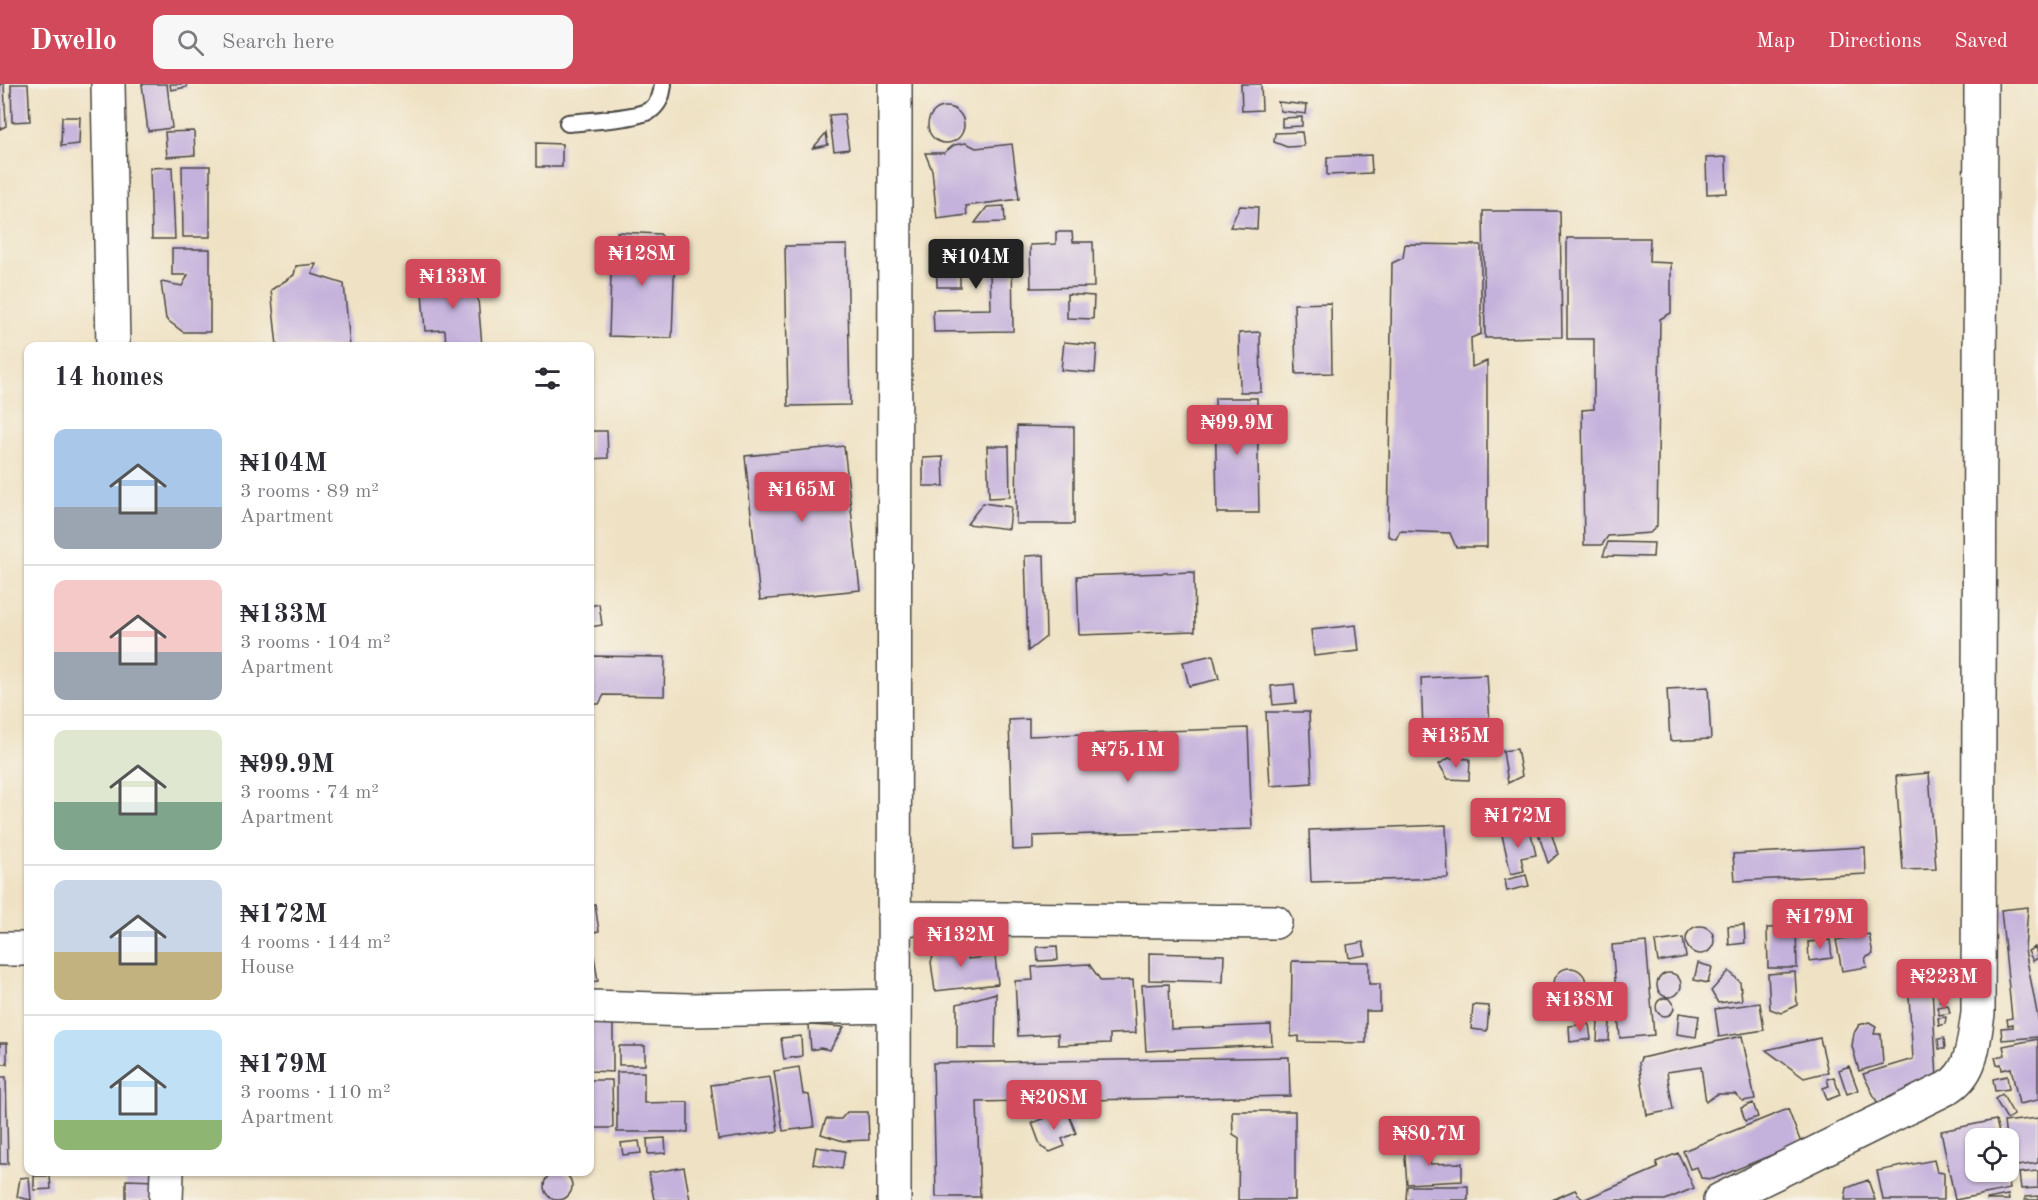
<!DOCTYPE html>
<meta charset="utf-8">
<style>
:root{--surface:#fff;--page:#f7f7f7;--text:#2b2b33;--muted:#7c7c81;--line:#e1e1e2;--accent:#d1495b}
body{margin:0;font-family:"Old Standard TT",serif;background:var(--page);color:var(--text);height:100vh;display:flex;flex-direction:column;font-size:22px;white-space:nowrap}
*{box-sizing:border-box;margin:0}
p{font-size:20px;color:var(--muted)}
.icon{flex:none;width:33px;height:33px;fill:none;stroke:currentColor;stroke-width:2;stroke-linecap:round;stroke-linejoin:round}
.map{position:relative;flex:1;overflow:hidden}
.side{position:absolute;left:24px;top:258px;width:570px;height:834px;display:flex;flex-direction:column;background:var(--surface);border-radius:12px;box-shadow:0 2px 4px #0004}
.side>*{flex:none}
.controls{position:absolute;left:1965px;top:1044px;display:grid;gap:12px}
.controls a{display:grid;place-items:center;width:54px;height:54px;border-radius:12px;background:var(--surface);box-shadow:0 2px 4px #0004;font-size:30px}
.price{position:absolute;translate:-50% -51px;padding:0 14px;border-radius:6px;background:var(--accent);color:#fff;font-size:20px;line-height:39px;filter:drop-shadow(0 2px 3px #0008)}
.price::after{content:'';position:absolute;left:50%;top:36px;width:18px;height:14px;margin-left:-9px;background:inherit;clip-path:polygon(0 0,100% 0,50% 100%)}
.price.active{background:#222;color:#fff}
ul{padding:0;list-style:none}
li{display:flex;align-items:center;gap:18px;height:150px;padding:0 30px}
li+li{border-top:2px solid var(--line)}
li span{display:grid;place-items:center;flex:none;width:168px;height:120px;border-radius:12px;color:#555}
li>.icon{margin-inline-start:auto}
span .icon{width:72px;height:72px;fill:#fffc;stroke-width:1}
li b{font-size:26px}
h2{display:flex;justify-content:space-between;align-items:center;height:72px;padding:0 30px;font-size:26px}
header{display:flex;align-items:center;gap:36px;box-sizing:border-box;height:84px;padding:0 30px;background:var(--accent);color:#fff}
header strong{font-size:28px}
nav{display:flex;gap:33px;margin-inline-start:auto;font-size:21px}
.search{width:420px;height:54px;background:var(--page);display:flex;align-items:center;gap:15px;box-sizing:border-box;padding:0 21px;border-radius:12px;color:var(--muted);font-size:22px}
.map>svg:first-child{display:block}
.building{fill:#c4b1dc}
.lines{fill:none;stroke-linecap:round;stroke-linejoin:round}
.service-casing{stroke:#484642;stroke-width:20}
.minor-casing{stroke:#484642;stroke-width:36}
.service{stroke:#fff;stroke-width:16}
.minor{stroke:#fff;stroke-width:33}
</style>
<header>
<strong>Dwello</strong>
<div class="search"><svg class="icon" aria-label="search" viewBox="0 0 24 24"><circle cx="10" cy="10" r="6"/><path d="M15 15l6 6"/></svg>Search here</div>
<nav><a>Map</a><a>Directions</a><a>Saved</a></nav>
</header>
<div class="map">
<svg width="2038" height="1116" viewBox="0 0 2038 1116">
<rect width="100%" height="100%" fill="#f7f3e8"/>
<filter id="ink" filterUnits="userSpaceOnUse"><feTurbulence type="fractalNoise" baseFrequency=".0167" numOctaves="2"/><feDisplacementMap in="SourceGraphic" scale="12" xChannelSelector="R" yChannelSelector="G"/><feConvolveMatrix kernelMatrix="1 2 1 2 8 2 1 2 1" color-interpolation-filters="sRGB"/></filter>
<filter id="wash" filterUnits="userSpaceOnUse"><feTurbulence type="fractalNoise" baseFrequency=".008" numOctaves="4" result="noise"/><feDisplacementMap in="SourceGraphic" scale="24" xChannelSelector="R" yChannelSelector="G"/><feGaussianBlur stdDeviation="1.35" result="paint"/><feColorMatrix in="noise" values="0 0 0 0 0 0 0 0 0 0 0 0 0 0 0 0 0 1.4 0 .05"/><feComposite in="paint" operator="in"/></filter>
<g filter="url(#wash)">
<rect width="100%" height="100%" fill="#efe2c4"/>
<g id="blocks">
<!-- building -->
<path class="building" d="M0,0h4l2,42 -6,3z
M11,0h17l2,37 -18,1z
M142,0h25l5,44 -24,3z
M170,0h16l1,3 -16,3z
M1241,0h20l1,26 -20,1z
M1278,18l29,3 -1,9 -25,-3z
M928 41a18 18 0 1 1 36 0a18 18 0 1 1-36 0Z
M844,30l5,35 -15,2 -5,-36z
M62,33h18l-1,27 -18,2z
M1302,33v9l-20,1v-9z
M194,47l1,24 -28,2 -2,-25z
M1302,48l2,14 -17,1 -13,-5 1,-9z
M826,49l2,12 -15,3z
M536,59l26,1v23h-26z
M966,59l10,5 36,-4 7,55 -53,7 1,9 -30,4 -5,-49 -7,-17h19l10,-8z
M1371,71l1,18 -45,2v-18z
M1726,73l1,36 -20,1 -1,-36z
M182,82h28v71h-27z
M172,83l3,72h-23l-2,-71z
M1004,122l1,16 -30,1 12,-16z
M1240,122l18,1 -1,22 -27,-2z
M1483,127h77l2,126 -77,1z
M617,148l43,2 15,16 -3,88 -63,-2 3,-92 9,-3z
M1056,148h16l1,10h20l1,45 -63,1 -1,-43 26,-1z
M1567,154h83l-1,24 22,1v50l-11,6 -3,207 -7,7 -42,3 -6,9h-18l-2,-135 12,-1v-70h-27z
M1405,160l76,1v89l-10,4 1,29 15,-6v186h-31l-6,-14 -50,-2 -4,8 -8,-3 4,-273 11,-5z
M847,161l3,160 -62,1 -3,-160z
M936,162h12l4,5h60l1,80 -79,1 -1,-22 58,-1 -1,-37 -30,1v14h-23z
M172,165h38v83h-27l-17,-13 -5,-37 21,4 6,-11h-16z
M316,180l-4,10 32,10 6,62h-73l-6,-56 23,-15 2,-9z
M476,192l6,70h-36l-1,-16 -20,1 -4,-51z
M1067,210l27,2 -1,23 -26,-1z
M1331,219l1,70 -36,1 -2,-70z
M1260,248l1,60h-21l-1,-59z
M1064,258l33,3 -2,28 -34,-3z
M1215,314h42l2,115h-42z
M1017,342l57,1v97h-58z
M590,347h17l1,27 -18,1z
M844,362l16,144 -100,10 -15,-144z
M987,362h22l1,51 -21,1z
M943,373l1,29h-21v-28z
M983,419l28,4 -2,22 -42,-5z
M1608,458l46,1 -1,14 -50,-1z
M1044,471l2,82 -18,14 -3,-95z
M1194,488l1,59 -116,4 -2,-59z
M599,520l3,21 -12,2v-21z
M1356,541l3,26 -45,5 -3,-26z
M1213,571l6,24 -30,7 -6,-24z
M590,572l75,1 -1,39 -60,-1 -5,9h-9z
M1487,591l4,66 -22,1 1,11 -35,2 -12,-25 -2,-52z
M1294,600l2,19 -23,2 -2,-19z
M1708,603l3,52 -41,2 -3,-52z
M1266,628h43l3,71 -42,3z
M1029,635v17l219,-8 4,101 -219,7v13l-20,1 -4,-130z
M1517,665l5,27 -14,7 -5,-32z
M1449,674l21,1 -1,21 -21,-1 -9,-15z
M1929,689l7,96 -33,1 -7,-94z
M1547,736l11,34 -10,9 -13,-39z
M1446,741l2,53 -137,4 -2,-52z
M1530,745l6,26 -15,3 3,13 -13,3 -9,-39z
M1865,763l1,27 -131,7 -2,-27z
M1526,791l3,11 -22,5 -2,-11z
M595,820l4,27 -9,2v-28z
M1856,821l4,22 -54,8 -3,-22z
M2028,823l-3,43 13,68v19l-36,3 -1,-12 12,-1v-3l-5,1 -1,-6 5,-1 -11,-108z
M1744,841l1,18 -16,2 -1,-19z
M1686 856a14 14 0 1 1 28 0a14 14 0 1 1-28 0Z
M1796,843l1,41h-29l-1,-40z
M1869,850l4,20 -8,4 2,9 -25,4 -6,-31z
M1683,854l3,19 -28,5 -3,-20z
M1830,856l2,18 -23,3 -1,-19z
M966,858l2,17 27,-3 3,28 -63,7 -4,-29 6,-17z
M1363,858l3,13 -17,3 -2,-13z
M1646,858l8,93 -34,3 -8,-93z
M592,860l6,37 -8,1v-37z
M1057,862l1,14 -20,1 -1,-14z
M2035,863l3,11 -5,3 -5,-10z
M1149,869l75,2 -1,27 -74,-2z
M1292,877l77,1v22h11v27h-14v32l-67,-1v-6l-8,1z
M1698,879l14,4 -4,16 -14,-3z
M1089,880l12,17 32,-1 3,53 -26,1v9l-52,2v-11l-40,2 -3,-55 18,-1 -1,-13z
M1554 900a16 16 0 1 1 32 0a16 16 0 1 1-32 0Z
M1729,887l11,11 2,18 -24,3 -7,-12z
M1795,888l2,33 -16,8 -11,-4 -2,-35z
M1657 901a12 12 0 1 1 24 0a12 12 0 1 1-24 0Z
M1908,897l24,7 5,91 -59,25 -15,-30 50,-15z
M1935,899l10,3 1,5 -9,2z
M1169,900l2,45 100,-4 1,20 -126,6 -4,-66z
M996,909l-1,55h-38v-44z
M1945,911l1,5 -6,2 -1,-6z
M1656 923a9 9 0 1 1 18 0a9 9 0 1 1-18 0Z
M1760,919l4,27 -45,7 -4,-28z
M1473,921l16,1 -2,25 -16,-2z
M1948,921l2,8 -11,2 -2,-8z
M1679,929l20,3 -3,21 -19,-3z
M1946,933l-1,7 -6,2 -1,-8z
M1598,936h12l-1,21h-12z
M1869,938l7,4 -2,8h7l2,30 -24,7 -7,-25 2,-13 5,-8z
M591,939h22v49l-23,-1z
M1589,940l2,15 -21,3 -1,-16z
M809,941l35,2 -14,23 -10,-2 -9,2z
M801,952l1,20 -18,3 -3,-21z
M1742,952l13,63 -12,2 -8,-7h-18l-11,8 -5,-35 -34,5 6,38 -26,5 -8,-52 2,-5z
M1820,954l8,34 -24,6 -38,-28z
M1944,954l1,11h-6l-1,-10z
M2038,955v61l-19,4 -8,-36 -9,2 -1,-6 -4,1 -2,-8 10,-2 -2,-9z
M0,959h7v21h-7z
M619,962h26v19h-26z
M1289,973l1,39 -313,6 3,95h-44l-3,-134z
M1849,982l9,24 -11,4 -8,-24z
M799,983l4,27 6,1 5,32 -31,4 -9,-60z
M617,988h27v31l44,-1v30h-71z
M2007,992l2,13 -14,2 -2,-12z
M0,993h6l2,87h-8z
M770,993l8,54 -60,9 -7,-55z
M1834,993l6,18 -13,5 -4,-12 6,-2 -2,-7z
M590,996h22l1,48h-23z
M2002,1010l12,21 -7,4 -12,-20z
M1753,1019l5,14 -13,4 -4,-13z
M1788,1025l13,34 -88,36 -12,-1 -4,-11 -7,2 -7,-18z
M1067,1026l9,23 -14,6 3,7 -15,6 -9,-5 -9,-24z
M1232,1027h63v89h-57l1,-62 -6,-4z
M847,1028h21l1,28 -26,1 -22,-7 5,-15h15z
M2038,1034v45l-28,4 -2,-29h-2l-2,-16z
M1996,1036l4,18h-24v34h31l3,17 -55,11 -14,-69z
M665,1054l1,15 -18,1 -1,-15z
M639,1057l2,12 -18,2 -2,-12z
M1429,1061l1,19 32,-1v18l-55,3 -3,-38z
M816,1063l29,4 -3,18 -29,-5z
M1678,1069l16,35 -29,12h-113l23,-10 8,10 75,-32 -2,-6z
M1934,1076l3,12 7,1v27h-61l-6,-29z
M684,1083l6,33h-36l-5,-27z
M2038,1087v17l-17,1 -2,-16z
M544 1102a14 14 0 1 1 28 0a14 14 0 1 1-28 0Z
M34,1092h16l1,13 -17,1z
M29,1093l2,23 -14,-3 3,-19z
M126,1096l30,1 -1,19h-29z
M1868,1096l7,20h-30l2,-12z
M1407,1102h61v14h-62z
M2008,1111l1,5h-22v-1z
M2038,1112v4h-13v-3z"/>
</g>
</g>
<g filter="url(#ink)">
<use href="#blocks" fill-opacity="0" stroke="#484642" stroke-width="1.5"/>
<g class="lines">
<!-- service casing -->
<g class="service-casing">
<path id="service" d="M568,39c18,-2 71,-4 84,-14 8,-7 10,-15 11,-25"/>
</g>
<!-- minor casing -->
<g class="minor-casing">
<path id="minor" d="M108,0l5,262
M894,834l381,4
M0,865h28
M590,923l100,3 204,-4
M166,1116l1,-28
M894,1116l1,-1116
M1720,1116l227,-112c27,-16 26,-46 31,-74l3,-930"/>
</g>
<!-- service -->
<use href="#service" class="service"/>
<!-- minor -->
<use href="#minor" class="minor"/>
</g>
</g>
</svg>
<div class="controls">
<a><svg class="icon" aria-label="locate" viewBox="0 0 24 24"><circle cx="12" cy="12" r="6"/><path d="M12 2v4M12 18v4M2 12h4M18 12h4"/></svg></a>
</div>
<b class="price" style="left:642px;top:203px">₦128M</b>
<b class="price active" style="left:976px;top:206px">₦104M</b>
<b class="price" style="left:453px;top:226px">₦133M</b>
<b class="price" style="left:1237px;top:372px">₦99.9M</b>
<b class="price" style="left:802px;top:439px">₦165M</b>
<b class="price" style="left:1456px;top:685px">₦135M</b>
<b class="price" style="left:1128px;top:699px">₦75.1M</b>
<b class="price" style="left:1518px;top:765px">₦172M</b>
<b class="price" style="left:1820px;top:866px">₦179M</b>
<b class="price" style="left:961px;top:884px">₦132M</b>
<b class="price" style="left:1944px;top:926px">₦223M</b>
<b class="price" style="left:1580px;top:949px">₦138M</b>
<b class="price" style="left:1054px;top:1047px">₦208M</b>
<b class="price" style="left:1429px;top:1083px">₦80.7M</b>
<section class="side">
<h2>14 homes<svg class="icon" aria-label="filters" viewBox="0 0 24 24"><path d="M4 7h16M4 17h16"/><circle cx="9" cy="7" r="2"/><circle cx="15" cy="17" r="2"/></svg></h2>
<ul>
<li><span style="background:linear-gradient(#a9c7e8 65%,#9aa5b1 0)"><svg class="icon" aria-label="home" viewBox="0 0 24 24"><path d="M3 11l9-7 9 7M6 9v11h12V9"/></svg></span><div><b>₦104M</b><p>3 rooms · 89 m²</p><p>Apartment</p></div></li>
<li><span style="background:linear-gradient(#f6c9c9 60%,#9aa5b1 0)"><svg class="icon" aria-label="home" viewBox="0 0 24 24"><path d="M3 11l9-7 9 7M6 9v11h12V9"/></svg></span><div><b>₦133M</b><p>3 rooms · 104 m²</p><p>Apartment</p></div></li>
<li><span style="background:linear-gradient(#dfe7d0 60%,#7fa58c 0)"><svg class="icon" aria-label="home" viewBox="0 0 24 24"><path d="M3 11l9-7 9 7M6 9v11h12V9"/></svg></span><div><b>₦99.9M</b><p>3 rooms · 74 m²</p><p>Apartment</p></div></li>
<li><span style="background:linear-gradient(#c9d6e8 60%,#c2b280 0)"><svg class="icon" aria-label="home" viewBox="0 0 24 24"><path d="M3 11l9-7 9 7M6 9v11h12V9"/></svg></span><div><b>₦172M</b><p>4 rooms · 144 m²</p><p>House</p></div></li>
<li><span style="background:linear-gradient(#bfe0f5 75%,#8fb573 0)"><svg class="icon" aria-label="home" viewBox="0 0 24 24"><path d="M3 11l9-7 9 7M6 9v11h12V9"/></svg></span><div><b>₦179M</b><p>3 rooms · 110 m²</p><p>Apartment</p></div></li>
</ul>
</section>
</div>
